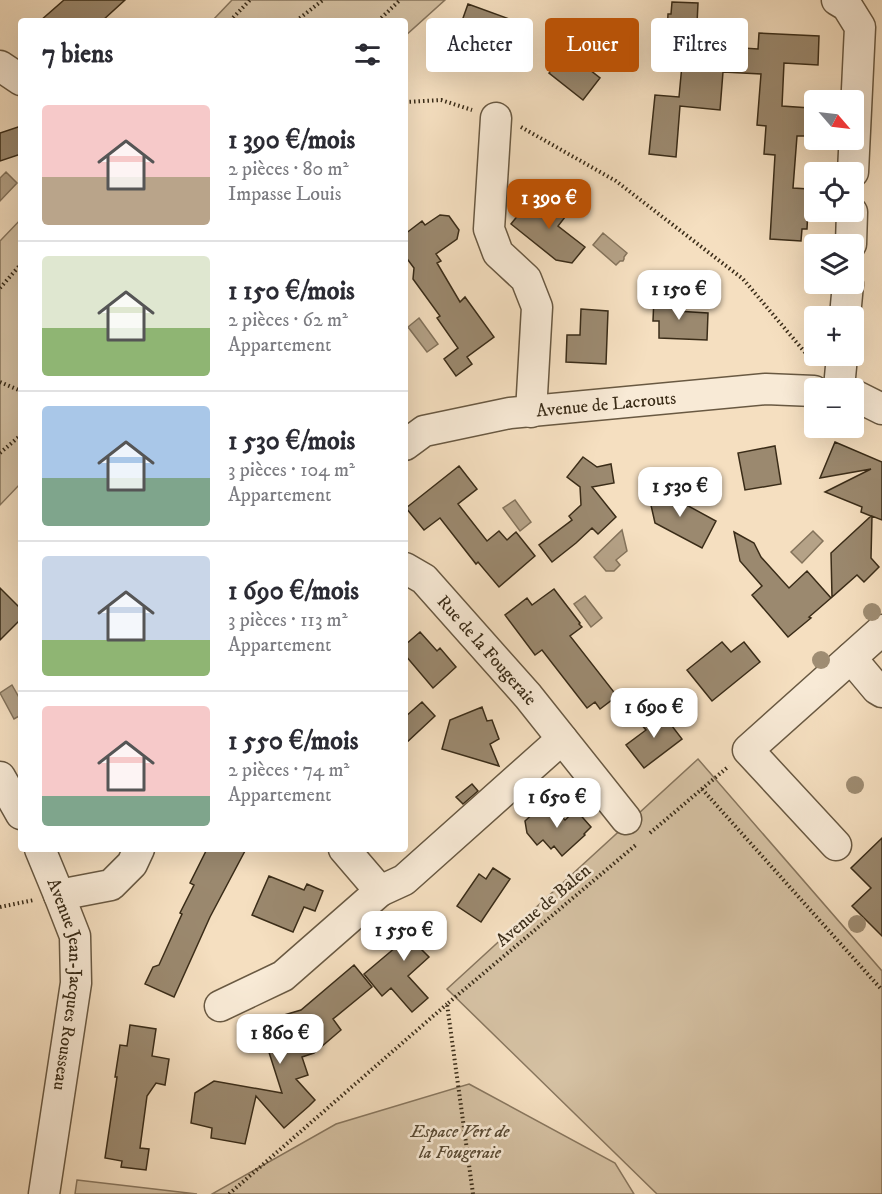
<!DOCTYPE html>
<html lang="fr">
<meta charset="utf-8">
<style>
:root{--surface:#fff;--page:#f7f7f7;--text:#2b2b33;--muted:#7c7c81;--line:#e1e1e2;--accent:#b45309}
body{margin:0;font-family:"IM FELL DW Pica",serif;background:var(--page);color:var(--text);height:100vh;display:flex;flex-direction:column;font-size:22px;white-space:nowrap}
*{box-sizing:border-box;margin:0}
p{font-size:20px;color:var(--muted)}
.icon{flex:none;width:33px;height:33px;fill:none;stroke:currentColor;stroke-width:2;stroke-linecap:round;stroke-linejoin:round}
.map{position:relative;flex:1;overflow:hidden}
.panel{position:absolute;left:18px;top:18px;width:390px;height:834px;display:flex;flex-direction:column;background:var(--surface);border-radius:6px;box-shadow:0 6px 24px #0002}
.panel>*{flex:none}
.banner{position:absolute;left:426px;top:18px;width:366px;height:54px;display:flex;gap:12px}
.needle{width:39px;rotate:118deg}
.controls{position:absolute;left:804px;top:90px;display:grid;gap:12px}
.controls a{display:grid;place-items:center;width:60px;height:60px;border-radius:6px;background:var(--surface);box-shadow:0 6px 24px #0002;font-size:30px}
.price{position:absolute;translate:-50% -51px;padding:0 14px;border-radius:12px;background:#fff;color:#222;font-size:20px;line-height:39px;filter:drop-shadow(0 2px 3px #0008)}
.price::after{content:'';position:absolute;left:50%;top:36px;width:18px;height:14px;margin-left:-9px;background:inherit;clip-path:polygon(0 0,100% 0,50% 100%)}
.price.current{background:var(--accent);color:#fff}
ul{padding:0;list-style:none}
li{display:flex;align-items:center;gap:18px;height:150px;padding:0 24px}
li+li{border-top:2px solid var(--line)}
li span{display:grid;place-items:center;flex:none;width:168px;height:120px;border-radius:6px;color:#555}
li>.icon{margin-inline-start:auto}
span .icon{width:72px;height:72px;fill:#fffc;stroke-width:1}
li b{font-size:26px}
h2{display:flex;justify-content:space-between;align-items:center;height:72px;padding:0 24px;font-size:26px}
.chip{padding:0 21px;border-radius:6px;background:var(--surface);box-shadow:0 6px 24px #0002;font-size:21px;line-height:54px}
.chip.current{background:var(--accent);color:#fff}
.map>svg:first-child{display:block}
.green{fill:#d5c1a3;stroke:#88765e;stroke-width:1.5}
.water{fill:#b5a287;stroke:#84735b;stroke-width:1.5}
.building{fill:#9b896f;stroke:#3a2c18;stroke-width:1.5}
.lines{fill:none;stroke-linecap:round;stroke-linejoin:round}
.minor-casing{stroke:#695942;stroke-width:33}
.path{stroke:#3a2c18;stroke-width:4;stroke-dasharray:1.5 3;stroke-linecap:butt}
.minor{stroke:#f8ead6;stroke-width:30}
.tree{fill:#9f8d73}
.labels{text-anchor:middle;stroke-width:5;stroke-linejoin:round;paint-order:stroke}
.street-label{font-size:18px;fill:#3a2c18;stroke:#f8ead6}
.park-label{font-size:18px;font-style:italic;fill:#594a34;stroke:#f8ead6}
</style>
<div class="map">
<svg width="882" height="1194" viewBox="0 0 882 1194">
<rect width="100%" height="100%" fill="#f5dfc0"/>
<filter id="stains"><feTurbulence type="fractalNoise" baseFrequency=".00333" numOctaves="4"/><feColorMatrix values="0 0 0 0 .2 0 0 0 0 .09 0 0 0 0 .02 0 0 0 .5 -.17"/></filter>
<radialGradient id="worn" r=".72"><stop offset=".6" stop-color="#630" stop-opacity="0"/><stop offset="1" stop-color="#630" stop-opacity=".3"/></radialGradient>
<!-- green -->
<path class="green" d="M232,0h213l-40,36v-15h-193z
M21,219v264l-21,22v-264z
M698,759l184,212v223h-225l-210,-205z
M469,1084l146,79 19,31h-422l124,-70z
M77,1180l120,14h-122z"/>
<!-- water -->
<path class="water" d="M6,172l11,11 -17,18v-23z
M603,233l24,20 -3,4v2l-1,2h-3l-4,4 -23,-20z
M419,318l19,26 -11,8 -19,-25z
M515,500l16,22 -11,9 -17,-23z
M622,530l5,21 -11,9 4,5 -6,6h-8l-12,-14z
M813,531l10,10 -21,22 -11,-11z
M585,596l17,22 -11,9 -17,-23z
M12,685l9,16v14l-7,4 -14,-26z"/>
<!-- building -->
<path class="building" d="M64,0h61l-23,21h-62z
M672,2l26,1 -2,42 62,4 1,-16 60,3 -1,29 -34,-2 -2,43 28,2 -2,28h-11l-4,52 16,1 -2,40h-5l-1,12 -31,-2 5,-84 -11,-1 2,-28 -9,-1 4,-51 -38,-2 -3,38 -40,-4 -4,51 -27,-3 6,-59 24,2 4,-43 -17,-1 2,-39h3z
M468,4l47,17 -8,24 -13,-4 -8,23 -35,-12z
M566,51l34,27 -17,22 -34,-27z
M21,126v28l-21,7v-28z
M557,196l15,12 -14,18 27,21 -13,16 -16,-3 -45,-36 16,-20 11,10 8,-11 3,3z
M440,215l9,1 10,14 -2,9 -21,15 5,7 -4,2 23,39 5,-5 29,40 -27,20 5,7 -16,12 -12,-17 14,-11 -21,-30 3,-2 -27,-37 1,-11 -9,-12v-22l17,-13 3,4z
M654,297l23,1 -1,13 32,2 -1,27 -48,-2v-17h-6z
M581,309l27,2 -2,53 -40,-2 1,-27h13z
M835,442l47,20v58l-10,-4 -1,42 8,9 -15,15 -7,-7 -25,22 -1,-44 40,-37 -10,-4 1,-5 -37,-15 46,-23 -51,9z
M775,446l6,38 -36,6 -7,-37z
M583,457l14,10 14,-3 3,19 -22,4 24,30 -18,17 -6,-6 -16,15 -24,19 -13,-17 33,-25 -3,-4 12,-11 -1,-18 -13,-10z
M459,466l18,23 -19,15 29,37 12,-10 8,9 9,-8 19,24 -36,31 -21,-25 -2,2 -36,-46 -16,12 -18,-22z
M646,483l70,38 -14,27 -47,-25z
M734,532l20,11 7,14 28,31 18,-17 24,27 -22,19 2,1 -23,19 -36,-42 10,-9 -22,-25z
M0,588l21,21v10l-21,21z
M554,589l26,34 -1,1 3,3 -12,9 47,60 -17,13 -5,-7 -8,6 -45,-58 -7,5 -30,-40 22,-17 5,7z
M420,632l17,19 3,-3 16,19 -23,21 -28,-33v-10z
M722,642l9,10 13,-10 16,20 -48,39 -25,-31z
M422,702l13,14 -30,28v-27z
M482,707l5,14 5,-1 7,19 -9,5 9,22 -57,-17 8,-29z
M659,709l23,30 -38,29 -18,-23 20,-15 -6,-7z
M472,784l6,7 -15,13 -7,-7z
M552,806l13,14 11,-10 15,17 -7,7 1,1 -23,21 -8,-10 -3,3 -8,-9 -6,5 -10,-12 -2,-12 13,-12 4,5z
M882,838v98l-30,-30 19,-18 -20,-20z
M207,849h39l-36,68 -36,80 -29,-13 8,-17 6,-2 23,-51 -2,-1 14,-28 -4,-2z
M493,868l17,11 -29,43 -24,-16 22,-32 7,5z
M269,876l35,14 3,-6 16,7 -8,20 -11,-4 -11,25 -41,-17z
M420,914l18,20 -17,15 8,8 -21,19 20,22 -16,14 -21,-24 -9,8 -18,-22 32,-27 -11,-11 16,-14 5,4z
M354,965l18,22 -39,32 8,11 -27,23 -12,4 6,18 -12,4 19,21 -6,6 -25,22 -28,-32 -11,48 -34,-6 1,-10 -21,-5 4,-30 19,-12 68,12 -15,-47 18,2 -10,-5 -8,-23 34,-10z
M130,1025l26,4 -4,27 17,3 -4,26 -9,-2 -9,13 -7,52 9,1 -3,21 -25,-3 1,-6 -17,-3 12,-81h-2l5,-32 7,1z"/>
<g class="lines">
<!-- minor casing -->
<g class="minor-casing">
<g id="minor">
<path d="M837,0l10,6 13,21 -7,145"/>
<path d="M0,66l21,14"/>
<path d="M496,118l-7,111 9,24 28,26 11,28 -6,105"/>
<path d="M851,244l1,-32"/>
<path d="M845,316l3,-32"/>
<path d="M839,388l3,-32"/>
<path d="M854,395l28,14"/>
<path id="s1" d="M405,445l19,-14 86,-18 256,-24 48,2"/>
<path id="s2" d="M405,568l19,11 104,117 98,123"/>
<path d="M851,658l26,31 5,3"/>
<path d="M0,777l21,37"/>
<path d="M836,845l-88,-95 134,-120"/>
<path id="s3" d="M40,849l19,46 16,41 1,47 -32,211"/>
<path d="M380,891l24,-11 158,-141"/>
<path d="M59,895l52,-10 21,-21 7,-15"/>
<path d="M220,1006l63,-30 97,-85 -36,-42"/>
</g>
</g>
<!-- path -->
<path class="path" d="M230,21l20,-21
M296,21l27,-21
M378,21l22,-21
M405,102l36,-2 31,10
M521,127l95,54 127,98 71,84
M0,288l21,-24
M0,382l21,9
M0,453l21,-18
M702,789l180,201
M650,833l79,-67
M0,907l34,-7
M229,1194l218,-190
M473,1194l-26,-190 190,-160"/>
<!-- minor -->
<use href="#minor" class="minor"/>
</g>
<!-- trees -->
<g class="tree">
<circle cx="872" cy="612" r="9"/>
<circle cx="821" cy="660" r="9"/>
<circle cx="855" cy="785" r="9"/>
<circle cx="857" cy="924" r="9"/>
</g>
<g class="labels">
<!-- street labels -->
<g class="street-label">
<text dy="6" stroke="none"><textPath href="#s1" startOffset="208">Avenue de Lacrouts</textPath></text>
<text dy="6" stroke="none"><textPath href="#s2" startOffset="117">Rue de la Fougeraie</textPath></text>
<text transform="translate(543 905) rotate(-40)" y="6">Avenue de Balen</text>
<text dy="6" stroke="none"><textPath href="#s3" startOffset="141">Avenue Jean-Jacques Rousseau</textPath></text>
</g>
<!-- park labels -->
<g class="park-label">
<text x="460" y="1137">Espace Vert de<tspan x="460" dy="21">la Fougeraie</tspan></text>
</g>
</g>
<rect width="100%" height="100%" filter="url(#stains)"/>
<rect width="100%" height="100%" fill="url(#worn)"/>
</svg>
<div class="controls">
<a><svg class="needle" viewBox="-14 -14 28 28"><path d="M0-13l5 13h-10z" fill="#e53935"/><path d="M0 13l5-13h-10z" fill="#7c7c81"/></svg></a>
<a><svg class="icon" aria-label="locate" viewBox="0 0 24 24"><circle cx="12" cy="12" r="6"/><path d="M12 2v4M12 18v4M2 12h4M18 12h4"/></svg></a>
<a><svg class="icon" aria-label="layers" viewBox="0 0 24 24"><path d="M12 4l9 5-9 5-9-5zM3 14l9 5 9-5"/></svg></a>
<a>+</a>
<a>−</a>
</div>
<b class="price current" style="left:549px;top:230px">1 390 €</b>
<b class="price" style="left:679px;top:321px">1 150 €</b>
<b class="price" style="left:680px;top:518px">1 530 €</b>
<b class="price" style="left:654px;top:739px">1 690 €</b>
<b class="price" style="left:557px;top:829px">1 650 €</b>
<b class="price" style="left:404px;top:962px">1 550 €</b>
<b class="price" style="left:280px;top:1065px">1 860 €</b>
<div class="banner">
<a class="chip">Acheter</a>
<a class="chip current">Louer</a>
<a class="chip">Filtres</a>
</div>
<section class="panel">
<h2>7 biens<svg class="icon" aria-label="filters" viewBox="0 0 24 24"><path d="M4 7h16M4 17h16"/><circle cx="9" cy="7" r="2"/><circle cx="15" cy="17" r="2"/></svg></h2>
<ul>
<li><span style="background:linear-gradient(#f6c9c9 60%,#b9a48a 0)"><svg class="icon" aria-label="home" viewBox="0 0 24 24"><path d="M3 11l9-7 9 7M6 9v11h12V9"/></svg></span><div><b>1 390 €/mois</b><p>2 pièces · 80 m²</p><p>Impasse Louis</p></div></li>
<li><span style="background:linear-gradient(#dfe7d0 60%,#8fb573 0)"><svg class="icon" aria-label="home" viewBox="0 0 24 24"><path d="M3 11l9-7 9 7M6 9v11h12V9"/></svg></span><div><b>1 150 €/mois</b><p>2 pièces · 62 m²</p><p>Appartement</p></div></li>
<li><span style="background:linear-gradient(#a9c7e8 60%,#7fa58c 0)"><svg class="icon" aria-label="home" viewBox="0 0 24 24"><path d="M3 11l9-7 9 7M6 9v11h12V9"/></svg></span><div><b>1 530 €/mois</b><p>3 pièces · 104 m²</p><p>Appartement</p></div></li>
<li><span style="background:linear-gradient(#c9d6e8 70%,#8fb573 0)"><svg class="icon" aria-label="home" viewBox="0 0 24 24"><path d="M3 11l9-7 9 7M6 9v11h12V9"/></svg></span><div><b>1 690 €/mois</b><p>3 pièces · 113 m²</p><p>Appartement</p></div></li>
<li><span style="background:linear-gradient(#f6c9c9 75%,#7fa58c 0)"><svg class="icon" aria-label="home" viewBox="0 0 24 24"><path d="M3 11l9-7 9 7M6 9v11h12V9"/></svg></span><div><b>1 550 €/mois</b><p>2 pièces · 74 m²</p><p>Appartement</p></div></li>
</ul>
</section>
</div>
